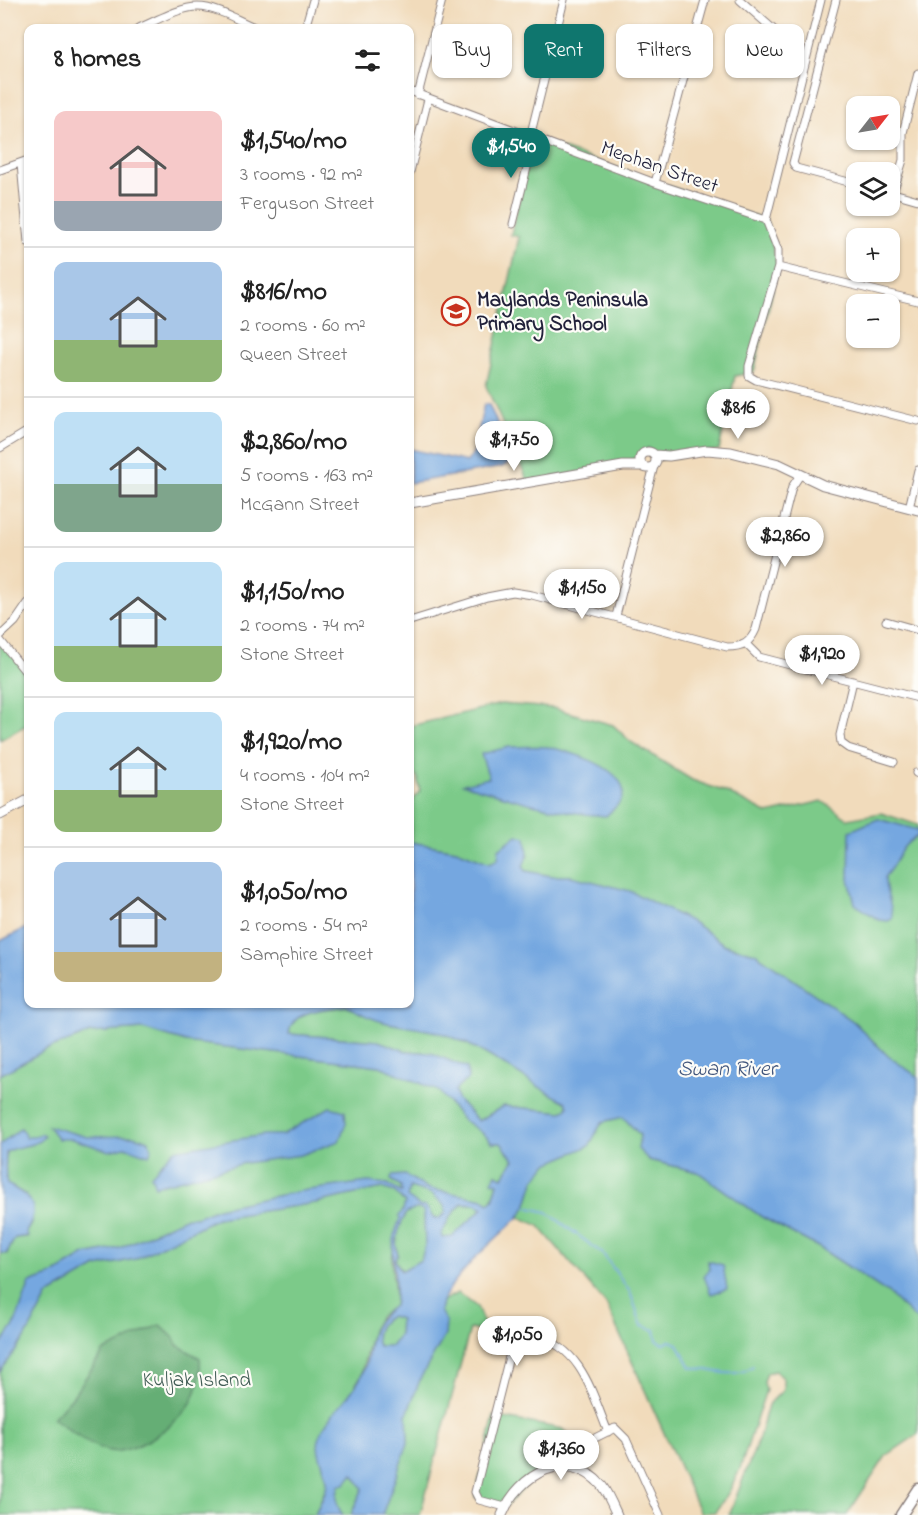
<!DOCTYPE html>
<meta charset="utf-8">
<style>
:root{--surface:#fff;--page:#f2f2f2;--text:#222;--muted:#767676;--line:#e0e0e0;--accent:#0f766e}
body{margin:0;font-family:"Indie Flower",sans-serif;background:var(--page);color:var(--text);height:100vh;display:flex;flex-direction:column;font-size:22px;white-space:nowrap}
*{box-sizing:border-box;margin:0}
p{font-size:20px;color:var(--muted)}
.icon{flex:none;width:33px;height:33px;fill:none;stroke:currentColor;stroke-width:2;stroke-linecap:round;stroke-linejoin:round}
.map{position:relative;flex:1;overflow:hidden}
.panel{position:absolute;left:24px;top:24px;width:390px;height:984px;display:flex;flex-direction:column;background:var(--surface);border-radius:12px;box-shadow:0 2px 4px #0004}
.panel>*{flex:none}
.top-card{position:absolute;left:432px;top:24px;width:396px;height:54px;display:flex;gap:12px}
.needle{width:39px;rotate:59deg}
.tools{position:absolute;left:846px;top:96px;display:grid;gap:12px}
.tools a{display:grid;place-items:center;width:54px;height:54px;border-radius:12px;background:var(--surface);box-shadow:0 2px 4px #0004;font-size:30px}
.price{position:absolute;translate:-50% -51px;padding:0 14px;border-radius:21px;background:#fff;color:#222;font-size:20px;line-height:39px;filter:drop-shadow(0 2px 3px #0008)}
.price::after{content:'';position:absolute;left:50%;top:36px;width:18px;height:14px;margin-left:-9px;background:inherit;clip-path:polygon(0 0,100% 0,50% 100%)}
.price.selected{background:var(--accent);color:#fff}
ul{padding:0;list-style:none}
li{display:flex;align-items:center;gap:18px;height:150px;padding:0 30px}
li+li{border-top:2px solid var(--line)}
li span{display:grid;place-items:center;flex:none;width:168px;height:120px;border-radius:12px;color:#555}
li>.icon{margin-inline-start:auto}
span .icon{width:72px;height:72px;fill:#fffc;stroke-width:1}
li b{font-size:26px}
h2{display:flex;justify-content:space-between;align-items:center;height:72px;padding:0 30px;font-size:26px}
.chip{padding:0 21px;border-radius:12px;background:var(--surface);box-shadow:0 2px 4px #0004;font-size:21px;line-height:54px}
.chip.selected{background:var(--accent);color:#fff}
.map>svg:first-child{display:block}
.green{fill:#7cca89;stroke:#4f7662;stroke-width:1.5}
.forest{fill:#65ae75;stroke:#446858;stroke-width:1.5}
.water{fill:#74a7e0;stroke:#4b648e;stroke-width:1.5;fill-rule:evenodd}
.lines{fill:none;stroke-linecap:round;stroke-linejoin:round}
.stream{stroke:#74a7e0;stroke-width:2}
.street-casing{stroke:#8a7e7b;stroke-width:9}
.secondary-casing{stroke:#8a7e7b;stroke-width:11}
.primary-casing{stroke:#8a7e7b;stroke-width:13}
.street{stroke:#fff;stroke-width:7}
.secondary{stroke:#fff;stroke-width:9}
.primary{stroke:#fff;stroke-width:10}
.labels{text-anchor:middle;stroke-width:4.5;stroke-linejoin:round;paint-order:stroke}
.street-label{font-size:21px;fill:#22223b;stroke:#fdfcf7}
.poi-label{font-size:21px;font-weight:bold;fill:#22223b;stroke:#fdfcf7;text-anchor:start}
.park-label{font-size:21px;fill:#425d56;stroke:#fdfcf7}
.water-label{font-size:22px;font-style:italic;fill:#43577d;stroke:#fdfcf7}
</style>
<div class="map">
<svg width="918" height="1515" viewBox="0 0 918 1515">
<rect width="100%" height="100%" fill="#fdfcf7"/>
<filter id="ink" filterUnits="userSpaceOnUse"><feTurbulence type="fractalNoise" baseFrequency=".0167" numOctaves="2"/><feDisplacementMap in="SourceGraphic" scale="12" xChannelSelector="R" yChannelSelector="G"/><feConvolveMatrix kernelMatrix="1 2 1 2 8 2 1 2 1" color-interpolation-filters="sRGB"/></filter>
<filter id="wash" filterUnits="userSpaceOnUse"><feTurbulence type="fractalNoise" baseFrequency=".008" numOctaves="4" result="noise"/><feDisplacementMap in="SourceGraphic" scale="24" xChannelSelector="R" yChannelSelector="G"/><feGaussianBlur stdDeviation="1.35" result="paint"/><feColorMatrix in="noise" values="0 0 0 0 0 0 0 0 0 0 0 0 0 0 0 0 0 1.4 0 .05"/><feComposite in="paint" operator="in"/></filter>
<g filter="url(#wash)">
<rect width="100%" height="100%" fill="#f1dbbb"/>
<!-- green -->
<path class="green" d="M534,139l232,81 12,47 -24,105 -19,4 -16,74 -63,10 -8,-12c-21,26 -86,29 -119,36l-43,-98 33,-149 -8,-2 2,-11z
M0,640l28,35v49l-28,16z
M501,704l52,4 60,17 18,17 61,38 34,12 42,22 54,-13 26,18 33,-6 37,12v252l-30,-21 -34,-34 -99,-69 -30,-8 -31,-22 -123,-47h-19l-26,-5 -4,-5 6,-12 -39,9 -33,-13 -46,-8v-39l10,-12 -3,-15 -7,-2v-48z
M346,1006c11,5 23,12 35,15 25,7 52,7 76,18 39,17 71,44 109,63l2,5 -6,5 -58,-6 -26,15 -21,-22 -2,-10 13,-10 -1,-11 -36,-15 -25,-2 -28,-10 -89,-7c2,-25 39,-25 57,-28z
M143,1029l43,13 194,24 59,25 23,28 22,15 8,9h9l13,16 -12,19 -6,-4 2,9 -6,18 -4,2 -4,-4 -55,-10 -24,-14 -13,2v3l9,6 1,8 -14,-10 -87,7 -83,17 -22,9h-9l-67,31 -35,7 -33,20 -21,8 -17,43 -14,20v-93l7,1 8,-16 12,-1 -1,-5 5,-8 -5,-29 -19,-11c-3,-12 -1,-20 -1,-32 12,-8 26,-3 37,-15l-17,1 -5,-10 -21,17v-70l45,-25 45,-17z
M623,1117l17,18 9,25 49,12 64,45 58,31 68,45 30,28v113l-32,22 -39,59h-118l30,-77 9,-33 15,-15v-11l-8,-8 -8,2 -3,9 2,8 -26,79 -11,23 -14,20 -15,1 -94,-209 -68,-79 -19,-8 7,-10 8,-26 13,-17 42,-18 13,-24z
M410,1187c14,2 34,9 36,25l-6,6h-6l-9,-12 -4,1 -14,-10z
M382,1188l13,4 10,11c-4,19 -11,36 -13,56 -1,17 5,30 2,47l-14,10 -8,14 -11,46 -15,24 -15,16 -8,51 5,16 -13,32h-315v-143l25,-34 23,-43 49,-28 38,-8 82,-41 98,-15z
M462,1204h15l6,4 -31,30h-9l-1,-5 8,-16z
M418,1208l6,4 1,35 -4,13 -19,11 -7,-11 3,-5c-5,-12 2,-30 8,-42z
M458,1293l19,14 11,26 -18,-4 -50,186h-38l26,-72 -1,-29 14,-37 24,-42 -5,-24 2,-10z
M391,1316l9,3 -1,17 -7,10h-14c-5,-12 1,-25 13,-30z
M494,1416l69,13 23,20 -11,20h-32l-38,38 -30,-10z
M350,1474h3l10,14 -12,27h-8c-8,-10 -7,-18 -4,-30l8,-4z"/>
<!-- forest -->
<path class="forest" d="M160,1325l14,13 3,7 23,13c1,13 -1,28 -7,41 -11,23 -62,60 -88,51 -19,-6 -36,-21 -52,-32l20,-22 31,-45z"/>
<!-- water -->
<path class="water" d="M484,404l5,1 25,55 -12,7 -92,16v-34l57,13 7,-10z
M509,747c12,0 26,-1 38,0 20,3 79,21 76,47 -1,9 -11,16 -17,22 -49,-3 -97,-18 -143,-32l26,-6 -8,-24z
M878,819l40,11v6c-21,11 -18,24 -33,40 -1,16 8,28 7,43l-4,2 -9,-1 -24,-16 -6,-25 1,-48z
M517,835l9,2 2,17 -5,12 3,5 25,5h20l59,15 64,32 31,22 30,8 99,69 34,34 30,21v244l-30,-28 -68,-45 -58,-31 -64,-45 -49,-12 -11,-11 2,-14 -17,-18 -21,5 -13,24 -42,18 -13,17 -8,26 -7,10 -43,40 -22,25 -12,19 -2,10 6,11 -1,13 -24,42 -14,37 1,29 -26,72h-31l12,-27 -10,-14 -8,10 -6,1c-3,11 -4,20 4,30h-28c4,-9 13,-25 12,-35 -2,-16 -13,-28 -7,-44 8,-22 29,-37 40,-57 17,-32 -1,-47 34,-73 6,-27 -9,-58 6,-86l-1,-4 4,-5 2,-8 -10,-11 -13,-4 -67,15 -98,15 -82,41 -38,8 -49,28 -23,43 -25,34v-26l14,-20 16,-43 22,-8 33,-20 35,-7 67,-31h9l22,-9 83,-17 67,-9 20,2 14,9 -1,-7 -10,-6 1,-4 13,-1 24,14 55,10 4,4 5,-2 5,-18 -6,-2 4,-7 7,3 11,-17 -13,-17h-9l-8,-9 -22,-15 -23,-28 -59,-25 -194,-24 -43,-13 -53,4 -45,17 -45,25v-134l28,-14v77h382v-162l46,8 34,13 8,-4 1,-10zM346,1006c11,5 23,12 34,15 26,7 53,7 77,18 39,17 71,44 109,63l2,5 -6,5 -58,-6 -26,15 -21,-22 -2,-9 13,-11 -1,-11 -36,-15 -25,-2 -28,-10 -89,-7c2,-25 39,-25 57,-28zM410,1187l22,7 13,12 1,6 -6,6h-6l-9,-12 -4,1 -14,-10zM462,1203l14,1 7,4 -31,29 -9,1 -1,-5 8,-16zM418,1208l6,4 1,35 -4,13 -20,11 -6,-11 3,-5c-5,-12 2,-30 8,-42zM391,1316l9,3 -1,16 -7,11h-14c-5,-12 1,-25 13,-30z
M330,1107l15,4 1,12 -7,18 -38,14 -56,8 -90,23 -4,-11 23,-25 90,-15h18z
M48,1126l39,11 46,-1 15,4 4,8 -3,7 -24,-8 -16,4 -37,-12h-14z
M21,1128l5,10 16,-4 2,3c-12,12 -26,7 -38,15 0,12 -2,20 1,32 23,13 35,21 19,48l2,4 -13,2 -9,16 -6,-1v-108z
M708,1261l15,4 4,24 -16,5 -7,-18 5,-6z"/>
<g class="lines">
<!-- stream -->
<path class="stream" d="M526,1207l21,5 56,42 27,38 12,34 13,4 2,11 6,3 7,-3 8,3 13,23c20,3 44,13 62,-1"/>
</g>
</g>
<g filter="url(#ink)">
<g class="lines">
<!-- street casing -->
<g class="street-casing">
<path id="street" d="M740,0l66,58
M836,0l-43,163 3,5 60,16
M139,28c60,-28 58,-28 117,0
M305,28l8,-28
M410,91l245,92 111,37
M418,95l24,-95
M530,137l34,-137
M21,164l7,78
M0,170l28,-10
M410,172l18,-73
M655,183l50,-183
M890,192l28,8
M893,193l10,-33v-27l15,-60
M766,220l12,30v17l-29,99v10l7,4 162,41
M766,220l55,-220
M513,224l21,-85
M778,267l140,34
M0,448l28,-17
M909,508l9,-38
M616,616l38,-150
M410,621l77,-24 26,-5 19,3 195,52c16,0 23,-4 29,-18l36,-142 8,-12
M886,621l32,9
M0,636l15,-14 13,-19
M0,640l28,35
M746,644l13,13 159,41
M853,681l-13,54 1,8 7,5 46,14
M916,773l2,1
M575,1469l16,-29 24,-12 11,11 34,76
M505,1507l-26,-7 -4,-8 39,-155c8,-5 14,-3 22,-1 46,12 56,57 72,96"/>
</g>
<!-- secondary casing -->
<g class="secondary-casing">
<path id="secondary" d="M640 460a8 8 0 1 1 16 0a8 8 0 1 1-16 0Z
M654,455l15,1 38,-6 24,2 48,12 44,21 95,25
M410,503l213,-37h19
M0,815l28,-15
M502,1515c17,-41 65,-69 100,-29 6,8 11,20 15,29"/>
</g>
<!-- primary casing -->
<g class="primary-casing">
<path id="primary" d="M901,1515l17,-26"/>
</g>
<!-- street -->
<use href="#street" class="street"/>
<!-- secondary -->
<use href="#secondary" class="secondary"/>
<!-- primary -->
<use href="#primary" class="primary"/>
</g>
</g>
<!-- icons -->
<defs>
<g id="school-ring" transform="scale(1.5)"><circle r="9.5" fill="#fdfcf7" stroke="#c8321e" stroke-width="1.5"/><path d="M0-5L7-2L0 1L-7-2ZM-4 1L0 2.5L4 1V4Q0 6-4 4Z" fill="#c8321e"/></g>
</defs>
<g fill-rule="evenodd">
<use href="#school-ring" x="456" y="311"/>
</g>
<g class="labels">
<!-- street labels -->
<g class="street-label">
<text transform="translate(660 166) rotate(19)" y="7">Mephan Street</text>
</g>
<!-- poi labels -->
<g class="poi-label">
<text x="477" y="306">Maylands Peninsula<tspan x="477" dy="24">Primary School</tspan></text>
</g>
<!-- park labels -->
<g class="park-label">
<text x="197" y="1386">Kuljak Island</text>
</g>
<!-- water labels -->
<g class="water-label">
<text x="727" y="1075">Swan River</text>
</g>
</g>
</svg>
<div class="tools">
<a><svg class="needle" viewBox="-14 -14 28 28"><path d="M0-13l5 13h-10z" fill="#e53935"/><path d="M0 13l5-13h-10z" fill="#767676"/></svg></a>
<a><svg class="icon" aria-label="layers" viewBox="0 0 24 24"><path d="M12 4l9 5-9 5-9-5zM3 14l9 5 9-5"/></svg></a>
<a>+</a>
<a>−</a>
</div>
<b class="price selected" style="left:511px;top:179px">$1,540</b>
<b class="price" style="left:738px;top:440px">$816</b>
<b class="price" style="left:514px;top:472px">$1,750</b>
<b class="price" style="left:785px;top:568px">$2,860</b>
<b class="price" style="left:582px;top:620px">$1,150</b>
<b class="price" style="left:822px;top:686px">$1,920</b>
<b class="price" style="left:517px;top:1367px">$1,050</b>
<b class="price" style="left:561px;top:1481px">$1,360</b>
<div class="top-card">
<a class="chip">Buy</a>
<a class="chip selected">Rent</a>
<a class="chip">Filters</a>
<a class="chip">New</a>
</div>
<section class="panel">
<h2>8 homes<svg class="icon" aria-label="filters" viewBox="0 0 24 24"><path d="M4 7h16M4 17h16"/><circle cx="9" cy="7" r="2"/><circle cx="15" cy="17" r="2"/></svg></h2>
<ul>
<li><span style="background:linear-gradient(#f6c9c9 75%,#9aa5b1 0)"><svg class="icon" aria-label="home" viewBox="0 0 24 24"><path d="M3 11l9-7 9 7M6 9v11h12V9"/></svg></span><div><b>$1,540/mo</b><p>3 rooms · 92 m²</p><p>Ferguson Street</p></div></li>
<li><span style="background:linear-gradient(#a9c7e8 65%,#8fb573 0)"><svg class="icon" aria-label="home" viewBox="0 0 24 24"><path d="M3 11l9-7 9 7M6 9v11h12V9"/></svg></span><div><b>$816/mo</b><p>2 rooms · 60 m²</p><p>Queen Street</p></div></li>
<li><span style="background:linear-gradient(#bfe0f5 60%,#7fa58c 0)"><svg class="icon" aria-label="home" viewBox="0 0 24 24"><path d="M3 11l9-7 9 7M6 9v11h12V9"/></svg></span><div><b>$2,860/mo</b><p>5 rooms · 163 m²</p><p>McGann Street</p></div></li>
<li><span style="background:linear-gradient(#bfe0f5 70%,#8fb573 0)"><svg class="icon" aria-label="home" viewBox="0 0 24 24"><path d="M3 11l9-7 9 7M6 9v11h12V9"/></svg></span><div><b>$1,150/mo</b><p>2 rooms · 74 m²</p><p>Stone Street</p></div></li>
<li><span style="background:linear-gradient(#bfe0f5 65%,#8fb573 0)"><svg class="icon" aria-label="home" viewBox="0 0 24 24"><path d="M3 11l9-7 9 7M6 9v11h12V9"/></svg></span><div><b>$1,920/mo</b><p>4 rooms · 104 m²</p><p>Stone Street</p></div></li>
<li><span style="background:linear-gradient(#a9c7e8 75%,#c2b280 0)"><svg class="icon" aria-label="home" viewBox="0 0 24 24"><path d="M3 11l9-7 9 7M6 9v11h12V9"/></svg></span><div><b>$1,050/mo</b><p>2 rooms · 54 m²</p><p>Samphire Street</p></div></li>
</ul>
</section>
</div>
